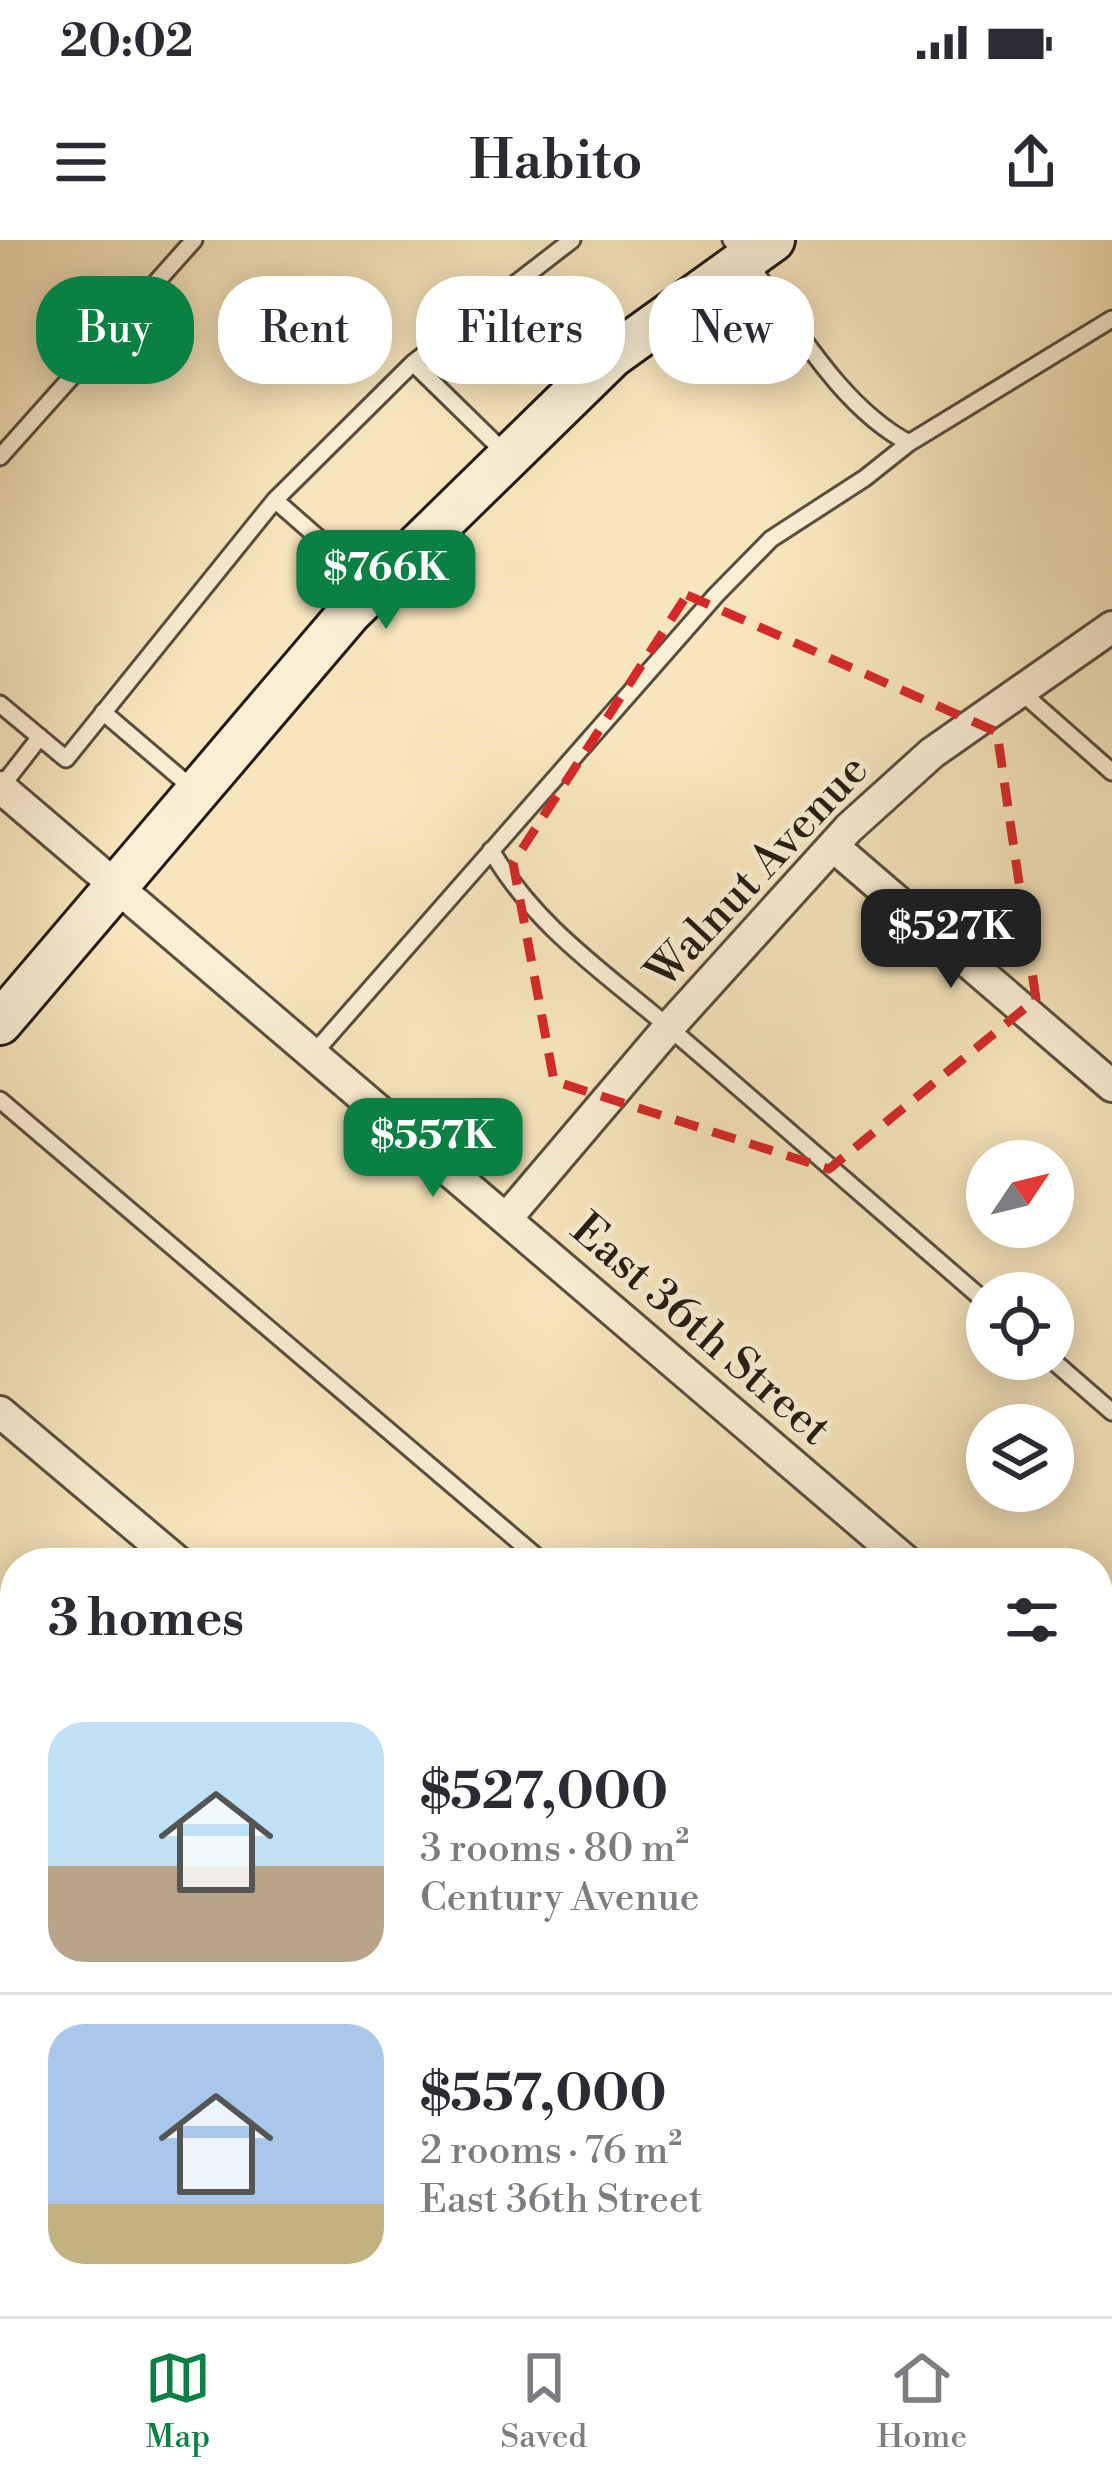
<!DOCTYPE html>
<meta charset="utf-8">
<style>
:root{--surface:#fff;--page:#f7f7f7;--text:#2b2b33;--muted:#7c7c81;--line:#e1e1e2;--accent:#0b8043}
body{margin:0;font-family:"Libre Bodoni",serif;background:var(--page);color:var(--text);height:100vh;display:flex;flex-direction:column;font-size:45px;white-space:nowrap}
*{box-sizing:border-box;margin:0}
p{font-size:39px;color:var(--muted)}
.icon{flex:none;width:66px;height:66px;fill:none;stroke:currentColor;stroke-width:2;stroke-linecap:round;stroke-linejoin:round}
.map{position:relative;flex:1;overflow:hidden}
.details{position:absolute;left:0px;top:1308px;width:1113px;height:768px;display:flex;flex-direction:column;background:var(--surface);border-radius:48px 48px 0 0;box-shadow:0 6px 30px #0003}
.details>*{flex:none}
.banner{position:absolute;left:36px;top:36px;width:1041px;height:108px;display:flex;gap:24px}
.needle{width:78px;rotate:55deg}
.buttons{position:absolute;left:966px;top:900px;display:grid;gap:24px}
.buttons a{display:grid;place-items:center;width:108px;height:108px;border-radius:50%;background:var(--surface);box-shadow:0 6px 30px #0003;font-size:60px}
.price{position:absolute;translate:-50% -102px;padding:0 27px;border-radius:24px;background:var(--accent);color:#fff;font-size:39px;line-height:78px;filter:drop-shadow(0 3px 6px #0008)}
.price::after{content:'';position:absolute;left:50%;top:72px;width:36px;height:27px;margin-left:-18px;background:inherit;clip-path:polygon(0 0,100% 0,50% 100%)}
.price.on{background:#222;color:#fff}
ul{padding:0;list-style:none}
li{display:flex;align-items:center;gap:36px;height:300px;padding:0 48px}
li+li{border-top:3px solid var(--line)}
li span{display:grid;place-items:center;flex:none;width:336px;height:240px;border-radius:36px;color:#555}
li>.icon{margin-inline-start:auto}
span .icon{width:144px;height:144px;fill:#fffc;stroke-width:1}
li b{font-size:51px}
h2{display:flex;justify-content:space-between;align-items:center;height:144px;padding:0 48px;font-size:51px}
.chip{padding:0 42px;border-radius:48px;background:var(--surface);box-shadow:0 6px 30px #0003;font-size:42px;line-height:108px}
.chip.on{background:var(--accent);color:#fff}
.status{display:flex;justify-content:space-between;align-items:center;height:84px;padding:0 60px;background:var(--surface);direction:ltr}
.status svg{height:33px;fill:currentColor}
header{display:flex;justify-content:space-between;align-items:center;height:156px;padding:0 48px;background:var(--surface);font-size:54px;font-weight:600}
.menu{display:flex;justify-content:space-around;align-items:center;height:168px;border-top:3px solid var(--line);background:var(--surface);font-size:33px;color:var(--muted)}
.menu a{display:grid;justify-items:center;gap:6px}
.menu .on{color:var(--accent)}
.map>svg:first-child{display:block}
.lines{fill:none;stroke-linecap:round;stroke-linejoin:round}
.lane-casing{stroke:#584e3e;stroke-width:21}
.street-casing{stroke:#584e3e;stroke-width:36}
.secondary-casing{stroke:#231c13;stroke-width:48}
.lane{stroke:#faefd4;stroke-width:15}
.street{stroke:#faefd4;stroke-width:30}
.secondary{stroke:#faefd4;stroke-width:42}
.marked{fill:none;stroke:#d62828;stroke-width:9;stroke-dasharray:24 15;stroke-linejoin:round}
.labels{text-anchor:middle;stroke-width:9;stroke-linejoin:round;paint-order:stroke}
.street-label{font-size:45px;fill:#231c13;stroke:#faefd4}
</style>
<div class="status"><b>20:02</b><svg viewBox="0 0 49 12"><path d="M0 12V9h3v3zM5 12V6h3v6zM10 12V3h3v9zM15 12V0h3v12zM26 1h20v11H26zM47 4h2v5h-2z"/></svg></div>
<header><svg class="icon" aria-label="menu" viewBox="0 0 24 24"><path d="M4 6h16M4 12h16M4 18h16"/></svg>Habito<svg class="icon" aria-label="share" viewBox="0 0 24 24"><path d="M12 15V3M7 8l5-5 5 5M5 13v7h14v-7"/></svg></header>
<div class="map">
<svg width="1112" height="2076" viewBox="0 0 1112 2076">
<rect width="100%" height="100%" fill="#f7e6bd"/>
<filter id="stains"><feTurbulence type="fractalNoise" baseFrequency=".00167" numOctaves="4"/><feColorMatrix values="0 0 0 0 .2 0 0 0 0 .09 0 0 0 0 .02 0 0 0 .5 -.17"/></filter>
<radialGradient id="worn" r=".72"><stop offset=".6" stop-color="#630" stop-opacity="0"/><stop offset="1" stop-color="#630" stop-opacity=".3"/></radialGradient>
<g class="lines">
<!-- lane casing -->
<g class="lane-casing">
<path id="lane" d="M731,0c53,65 103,164 178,203l203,-124
M413,123l92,90
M0,217l194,-217
M275,260l97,85
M1020,451l92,81
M0,464l66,55 209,-259 138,-137 159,-123
M103,472l89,76
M1,547l39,-50
M491,610c44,77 116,124 182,181 105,90 209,181 314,272
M313,814l403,-459 55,-56 94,-61 44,-35
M0,860l544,463
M1051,1119l61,53
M0,1487l15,12
M1098,1795l14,12
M0,1947l15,-20
M672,2061l18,15
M526,2076l13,-15"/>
</g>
<!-- street casing -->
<g class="street-casing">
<path id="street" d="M0,547l908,776
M833,606l279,240
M506,979l163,-192 180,-199 83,-75 180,-126
M0,1172l179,151
M1098,1485l14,12
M0,1574l15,-18
M1044,2061l17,15
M235,2076l10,-15
M852,2076l12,-15"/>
</g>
<!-- secondary casing -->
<g class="secondary-casing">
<path id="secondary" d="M0,783l350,-411 262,-256 161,-116"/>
</g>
<!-- lane -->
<use href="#lane" class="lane"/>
<!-- street -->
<use href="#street" class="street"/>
<!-- secondary -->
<use href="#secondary" class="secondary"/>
</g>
<!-- marked area -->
<path class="marked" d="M687,355l310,137 39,267 -207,170 -275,-88 -41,-218z"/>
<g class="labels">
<!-- street labels -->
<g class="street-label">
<text transform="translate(756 630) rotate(-47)" y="16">Walnut Avenue</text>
<text transform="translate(702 1088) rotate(41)" y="16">East 36th Street</text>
</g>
</g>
<rect width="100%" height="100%" filter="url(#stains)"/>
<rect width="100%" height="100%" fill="url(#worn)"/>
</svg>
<div class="buttons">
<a><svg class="needle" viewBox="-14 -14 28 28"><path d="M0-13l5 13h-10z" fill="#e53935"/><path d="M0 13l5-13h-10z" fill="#7c7c81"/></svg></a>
<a><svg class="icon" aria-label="locate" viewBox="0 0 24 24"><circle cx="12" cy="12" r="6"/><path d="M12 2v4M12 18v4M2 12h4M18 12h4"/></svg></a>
<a><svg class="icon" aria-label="layers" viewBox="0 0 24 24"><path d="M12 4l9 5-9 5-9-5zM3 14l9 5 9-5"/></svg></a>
</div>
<b class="price" style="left:386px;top:392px">$766K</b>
<b class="price on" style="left:951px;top:751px">$527K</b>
<b class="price" style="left:433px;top:960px">$557K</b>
<div class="banner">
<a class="chip on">Buy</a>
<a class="chip">Rent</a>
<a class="chip">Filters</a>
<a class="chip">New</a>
</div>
<section class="details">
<h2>3 homes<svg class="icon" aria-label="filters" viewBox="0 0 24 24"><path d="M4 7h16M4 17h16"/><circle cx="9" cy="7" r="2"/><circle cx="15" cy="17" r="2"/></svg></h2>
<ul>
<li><span style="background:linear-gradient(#bfe0f5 60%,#b9a48a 0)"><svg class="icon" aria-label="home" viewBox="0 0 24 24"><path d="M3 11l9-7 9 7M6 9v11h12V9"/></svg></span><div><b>$527,000</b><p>3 rooms · 80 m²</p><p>Century Avenue</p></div></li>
<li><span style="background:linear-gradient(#a9c7e8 75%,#c2b280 0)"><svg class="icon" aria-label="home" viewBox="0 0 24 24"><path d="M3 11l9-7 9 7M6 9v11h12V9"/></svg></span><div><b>$557,000</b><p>2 rooms · 76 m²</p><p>East 36th Street</p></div></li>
</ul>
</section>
</div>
<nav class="menu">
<a class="on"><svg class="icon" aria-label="map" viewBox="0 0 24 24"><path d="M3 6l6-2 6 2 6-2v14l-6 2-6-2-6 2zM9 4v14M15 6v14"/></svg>Map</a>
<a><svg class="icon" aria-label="saved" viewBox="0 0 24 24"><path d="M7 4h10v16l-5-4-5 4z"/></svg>Saved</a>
<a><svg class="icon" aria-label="home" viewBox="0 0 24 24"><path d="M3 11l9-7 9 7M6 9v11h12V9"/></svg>Home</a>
</nav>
